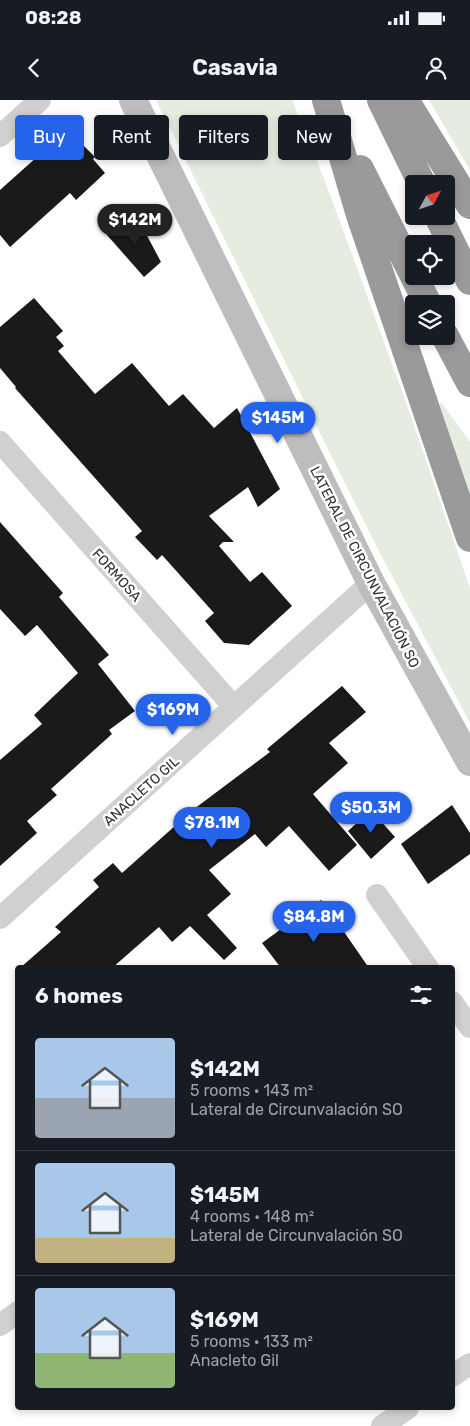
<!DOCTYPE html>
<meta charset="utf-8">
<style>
:root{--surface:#171b24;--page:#20242c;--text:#f1f3f6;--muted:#9ea1a6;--line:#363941;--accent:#2563eb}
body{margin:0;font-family:Rubik,sans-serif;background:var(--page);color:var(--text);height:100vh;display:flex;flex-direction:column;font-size:19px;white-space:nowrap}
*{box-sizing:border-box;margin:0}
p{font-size:16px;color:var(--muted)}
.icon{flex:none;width:28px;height:28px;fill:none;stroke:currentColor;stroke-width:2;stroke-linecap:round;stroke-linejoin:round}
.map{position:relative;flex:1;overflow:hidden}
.sheet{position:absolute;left:15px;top:865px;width:440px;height:445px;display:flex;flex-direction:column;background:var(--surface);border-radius:5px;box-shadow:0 2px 8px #0003}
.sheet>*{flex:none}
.top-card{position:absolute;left:15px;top:15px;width:440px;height:45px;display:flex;gap:10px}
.needle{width:32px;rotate:50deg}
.fabs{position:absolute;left:405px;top:75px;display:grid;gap:10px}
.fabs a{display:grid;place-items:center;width:50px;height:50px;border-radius:5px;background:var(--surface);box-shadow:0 2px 8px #0003;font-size:25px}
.price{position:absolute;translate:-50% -42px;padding:0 11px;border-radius:18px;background:var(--accent);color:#fff;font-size:16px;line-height:32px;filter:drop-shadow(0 1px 2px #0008)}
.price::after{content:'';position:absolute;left:50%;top:30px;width:15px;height:11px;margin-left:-8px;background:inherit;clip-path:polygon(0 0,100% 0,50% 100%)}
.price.current{background:#222;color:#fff}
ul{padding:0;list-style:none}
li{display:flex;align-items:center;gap:15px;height:125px;padding:0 20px}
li+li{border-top:1px solid var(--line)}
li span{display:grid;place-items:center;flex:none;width:140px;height:100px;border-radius:5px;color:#555}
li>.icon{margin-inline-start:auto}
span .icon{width:60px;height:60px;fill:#fffc;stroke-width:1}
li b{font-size:21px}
h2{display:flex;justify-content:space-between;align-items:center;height:60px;padding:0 20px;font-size:21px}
.pill{padding:0 18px;border-radius:5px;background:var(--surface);box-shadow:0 2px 8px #0003;font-size:18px;line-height:45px}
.pill.current{background:var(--accent);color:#fff}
.status{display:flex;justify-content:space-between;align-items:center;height:35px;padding:0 25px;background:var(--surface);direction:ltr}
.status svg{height:14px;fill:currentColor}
header{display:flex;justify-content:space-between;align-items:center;height:65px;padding:0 20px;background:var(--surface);font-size:22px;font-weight:700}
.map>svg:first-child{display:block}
.green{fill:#e6ecdf}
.building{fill:#1a1a1a}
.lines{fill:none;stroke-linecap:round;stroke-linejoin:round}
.street{stroke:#d0d0d0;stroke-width:22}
.secondary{stroke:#bdbdbd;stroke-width:28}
.highway{stroke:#9a9a9a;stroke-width:28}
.labels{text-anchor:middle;stroke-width:5;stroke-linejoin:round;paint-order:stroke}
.street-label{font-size:14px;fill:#333;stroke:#fff}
</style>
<div class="status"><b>08:28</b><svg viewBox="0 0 49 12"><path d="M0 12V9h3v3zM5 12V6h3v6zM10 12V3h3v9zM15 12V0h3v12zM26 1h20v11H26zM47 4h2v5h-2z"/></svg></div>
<header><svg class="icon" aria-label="back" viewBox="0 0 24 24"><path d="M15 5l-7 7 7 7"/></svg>Casavia<svg class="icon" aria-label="person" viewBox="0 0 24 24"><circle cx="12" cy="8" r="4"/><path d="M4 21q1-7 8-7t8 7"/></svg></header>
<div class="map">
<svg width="470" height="1326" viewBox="0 0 470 1326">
<rect width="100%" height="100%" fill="#fff"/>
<!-- green -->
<path class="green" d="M156,0h136l33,81 77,210 68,197v135l-90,-170 -58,-116z
M429,0h41v70z
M441,302l29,40v54l-30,-91z"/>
<!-- building -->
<path class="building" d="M44,35l37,8 14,14 -2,2 12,14 -29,27 -6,-7 -60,54 -10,-12v-45l38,-34 -8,-8z
M131,115l13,15 17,32 -17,15 -37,-42z
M34,198l29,33 -7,6 8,9 -6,5 37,43 37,-31 37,43 14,-12 31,34 23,-20 43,81 -22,18 -10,-20 -39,29 25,26h-11l-4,4 31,36 12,-10 30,34 -43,39 -25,-2 -19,-22 9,-8 -52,-58 -5,5 -22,-23 7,-6 -127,-143 1,-1 -16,-19v-41z
M0,422l63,71 -4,4 50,58 -11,9 37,47 -26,19 3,4 -61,55 6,6 -30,26 10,12 -37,33v-106l42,-36 -8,-9 44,-42 -41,-48 -12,11 -25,-27z
M342,586l24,26 -37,31 19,20 -35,31 44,51 -28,26 -40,-45 -23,21 -11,-13 -46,36 22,24 -24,21 30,33 -13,12 -34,-34 -18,16 -13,-15 -47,41h-92l41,-36 -6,-5 44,-40 -6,-7 20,-17 9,10 72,-64 76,-57 -3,-3z
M452,705l18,28v21l-42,30 -27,-40z
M371,710l24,27 -24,22 -23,-28z
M321,800l19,26 29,42h-88l-19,-25z"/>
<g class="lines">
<!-- street -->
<path class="street" d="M0,36l40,-36
M0,342l234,265
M377,795l51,73
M0,818l371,-335
M452,902l18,25
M0,1225l18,-13
M452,1276l18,-12
M382,1326l26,-18"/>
<!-- secondary -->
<path class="secondary" d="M133,0l238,483 99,179"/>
<!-- highway -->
<path class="highway" d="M326,0l34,115 110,323
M381,0l41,84
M405,0l65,105
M360,69l68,135
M438,116l32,65
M445,236l25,47"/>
</g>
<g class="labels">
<!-- street labels -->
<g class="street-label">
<text transform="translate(365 467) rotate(63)" y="5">LATERAL DE CIRCUNVALACIÓN SO</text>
<text transform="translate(117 475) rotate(48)" y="5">FORMOSA</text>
<text transform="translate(141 691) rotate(-42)" y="5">ANACLETO GIL</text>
</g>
</g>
</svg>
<div class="fabs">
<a><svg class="needle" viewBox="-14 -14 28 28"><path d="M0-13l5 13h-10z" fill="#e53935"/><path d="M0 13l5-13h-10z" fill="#9ea1a6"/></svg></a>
<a><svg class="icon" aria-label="locate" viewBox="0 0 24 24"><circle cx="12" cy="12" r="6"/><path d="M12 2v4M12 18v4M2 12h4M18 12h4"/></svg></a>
<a><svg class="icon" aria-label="layers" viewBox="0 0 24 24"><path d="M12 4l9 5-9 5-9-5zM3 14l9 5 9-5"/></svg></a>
</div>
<b class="price current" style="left:135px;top:146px">$142M</b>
<b class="price" style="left:278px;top:344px">$145M</b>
<b class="price" style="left:173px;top:636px">$169M</b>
<b class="price" style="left:371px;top:734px">$50.3M</b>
<b class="price" style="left:212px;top:749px">$78.1M</b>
<b class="price" style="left:314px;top:843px">$84.8M</b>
<div class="top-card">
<a class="pill current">Buy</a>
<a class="pill">Rent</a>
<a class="pill">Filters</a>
<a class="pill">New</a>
</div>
<section class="sheet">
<h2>6 homes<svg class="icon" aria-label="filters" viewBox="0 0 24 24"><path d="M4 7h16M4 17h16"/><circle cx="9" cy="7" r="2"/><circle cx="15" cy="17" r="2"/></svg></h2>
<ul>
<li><span style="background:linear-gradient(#a9c7e8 60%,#9aa5b1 0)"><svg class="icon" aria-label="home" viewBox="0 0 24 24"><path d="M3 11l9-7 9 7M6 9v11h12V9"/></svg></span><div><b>$142M</b><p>5 rooms · 143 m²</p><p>Lateral de Circunvalación SO</p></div></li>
<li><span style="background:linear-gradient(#a9c7e8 75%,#c2b280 0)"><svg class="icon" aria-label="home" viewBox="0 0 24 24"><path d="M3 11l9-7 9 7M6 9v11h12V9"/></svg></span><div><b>$145M</b><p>4 rooms · 148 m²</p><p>Lateral de Circunvalación SO</p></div></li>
<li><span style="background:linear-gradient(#a9c7e8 65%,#8fb573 0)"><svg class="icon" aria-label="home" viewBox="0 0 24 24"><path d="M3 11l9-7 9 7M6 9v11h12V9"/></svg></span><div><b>$169M</b><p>5 rooms · 133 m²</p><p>Anacleto Gil</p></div></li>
</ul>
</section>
</div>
